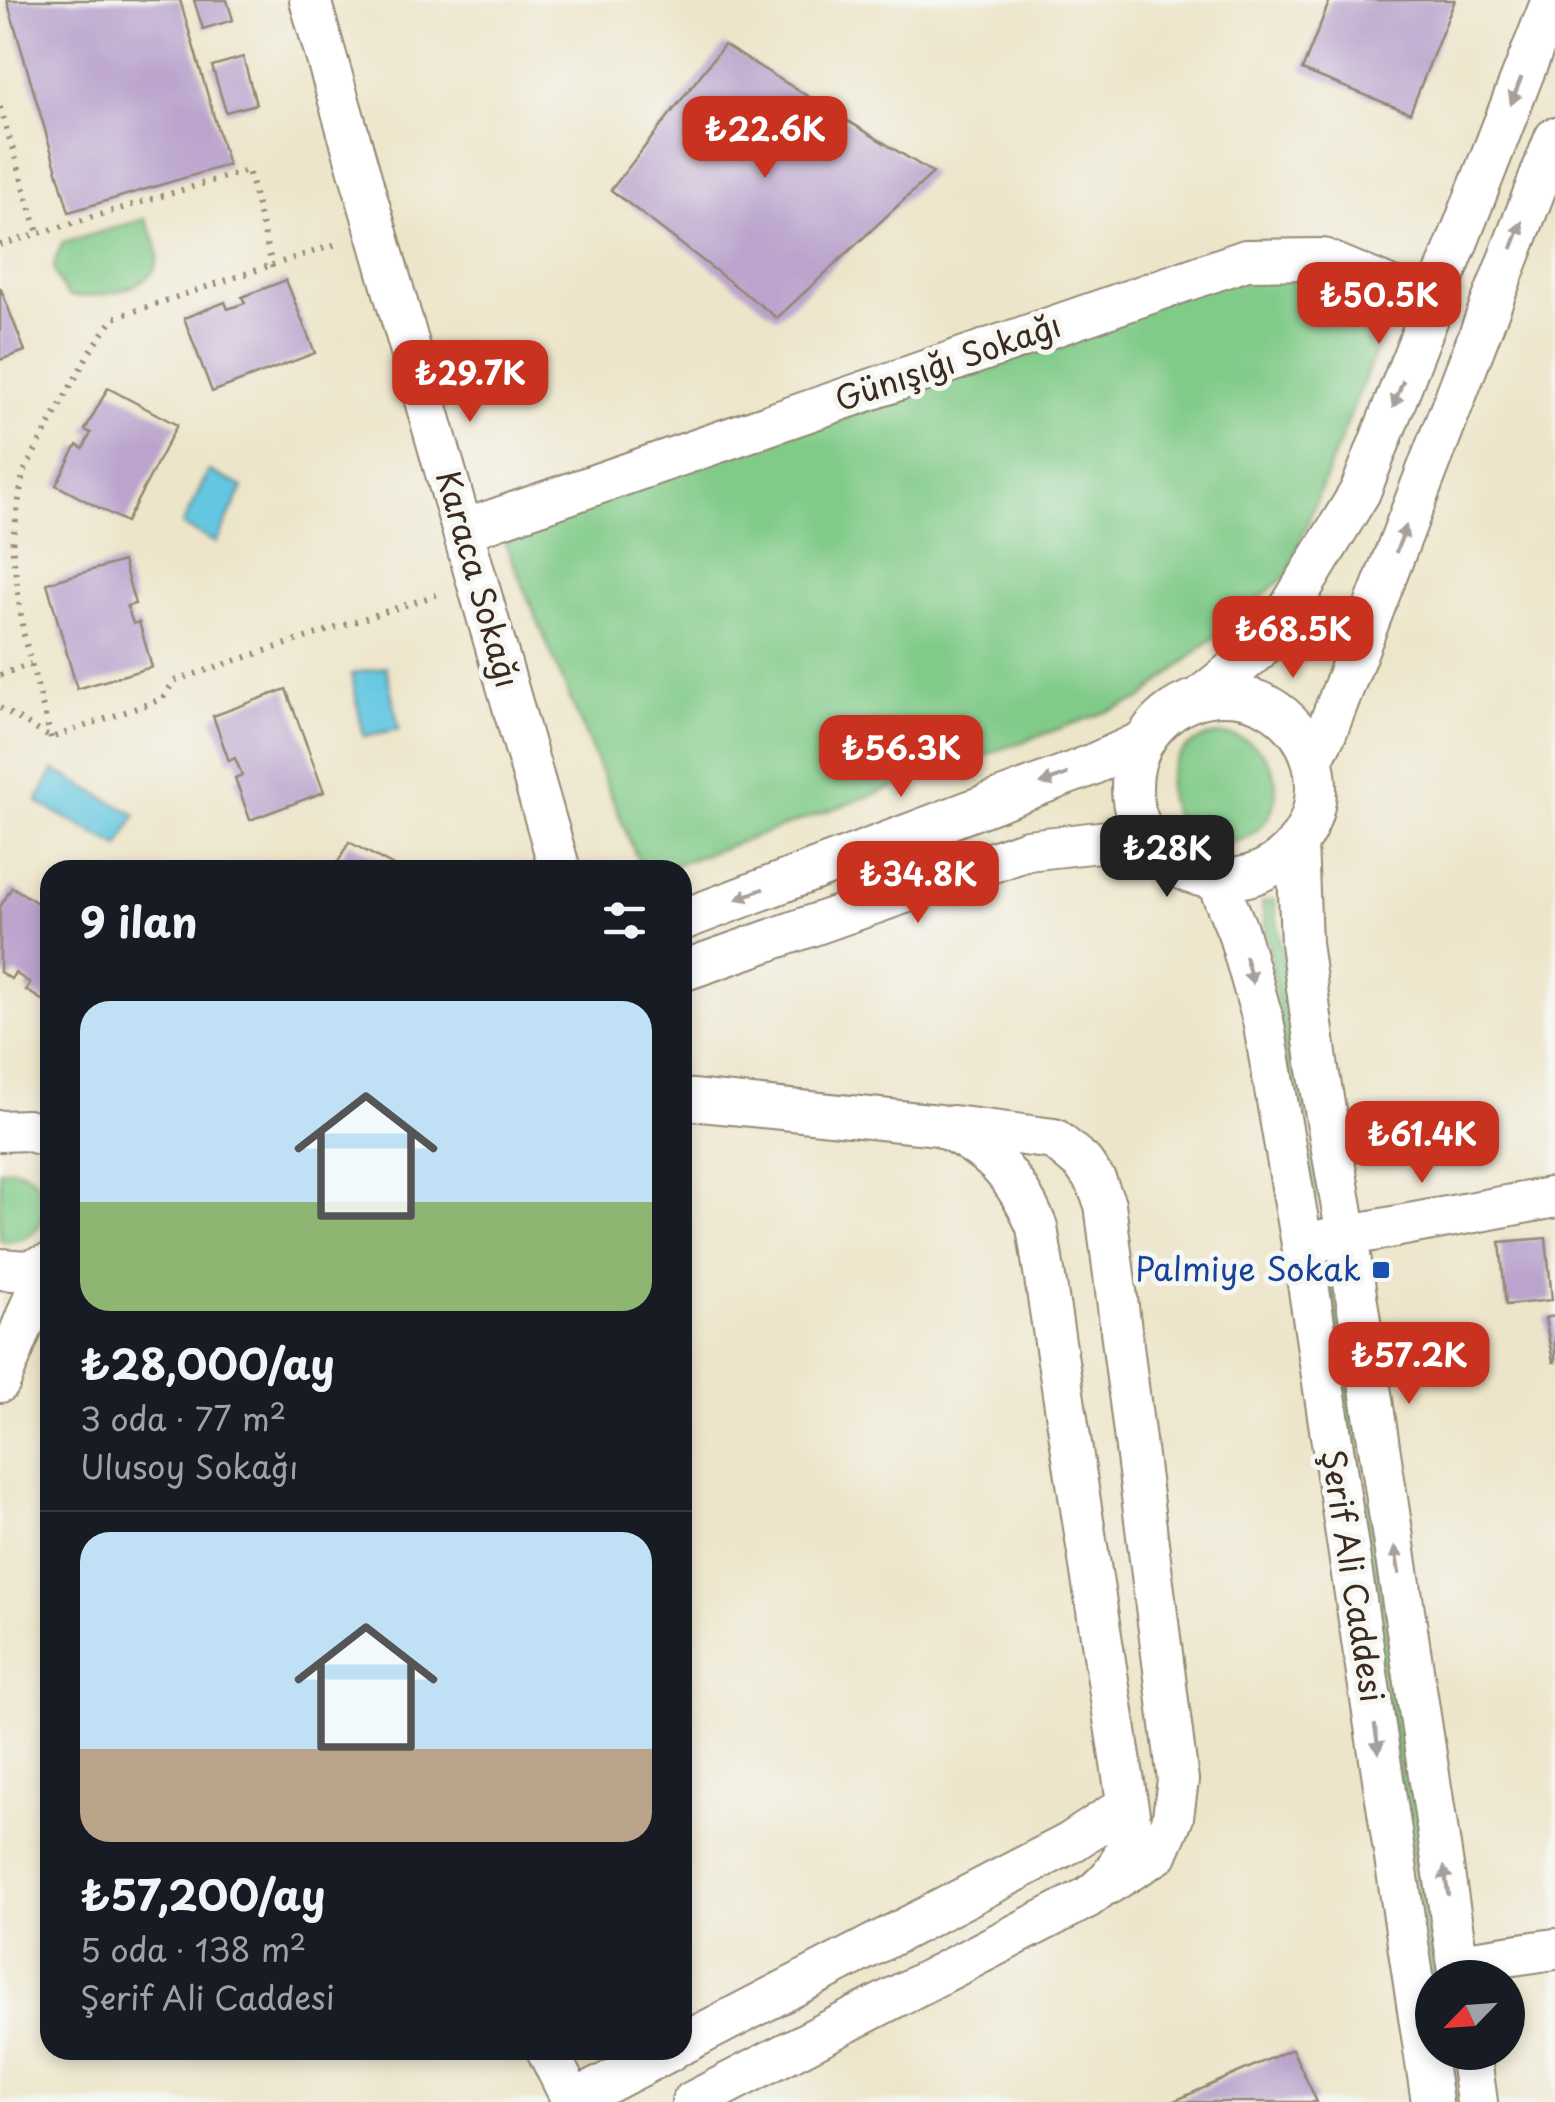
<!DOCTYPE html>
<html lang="tr">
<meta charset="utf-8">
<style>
:root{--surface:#171b24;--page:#20242c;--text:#f1f3f6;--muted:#9ea1a6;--line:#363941;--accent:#c8321e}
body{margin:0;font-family:"Playpen Sans",sans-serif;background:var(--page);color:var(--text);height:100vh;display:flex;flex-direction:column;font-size:38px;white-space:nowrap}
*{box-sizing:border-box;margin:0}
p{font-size:32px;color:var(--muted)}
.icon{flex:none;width:55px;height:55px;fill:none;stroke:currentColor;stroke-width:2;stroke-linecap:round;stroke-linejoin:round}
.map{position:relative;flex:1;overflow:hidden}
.panel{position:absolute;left:40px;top:860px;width:652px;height:1200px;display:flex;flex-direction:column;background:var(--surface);border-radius:30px;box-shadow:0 5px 15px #0003}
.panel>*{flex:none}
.needle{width:65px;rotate:245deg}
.controls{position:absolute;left:1415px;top:1960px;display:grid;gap:20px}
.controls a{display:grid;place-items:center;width:110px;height:110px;border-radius:50%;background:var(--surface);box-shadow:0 5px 15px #0003;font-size:50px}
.price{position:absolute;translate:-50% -85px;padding:0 22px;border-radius:20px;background:var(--accent);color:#fff;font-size:32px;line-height:65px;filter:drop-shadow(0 2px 5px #0008)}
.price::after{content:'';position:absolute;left:50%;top:60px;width:30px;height:22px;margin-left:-15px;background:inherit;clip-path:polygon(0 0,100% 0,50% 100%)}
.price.on{background:#222;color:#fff}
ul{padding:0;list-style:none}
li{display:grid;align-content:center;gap:20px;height:530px;padding:0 40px}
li+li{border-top:2px solid var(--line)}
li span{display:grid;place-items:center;height:310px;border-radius:30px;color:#555}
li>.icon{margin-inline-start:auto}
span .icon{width:180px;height:180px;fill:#fffc;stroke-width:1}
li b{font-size:42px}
h2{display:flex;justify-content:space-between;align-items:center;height:120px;padding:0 40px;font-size:42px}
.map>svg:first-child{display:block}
.green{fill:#81cb89;stroke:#5e7a54;stroke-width:2.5}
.water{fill:#64c7e1;stroke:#507880;stroke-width:2.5}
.building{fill:#baa3cc}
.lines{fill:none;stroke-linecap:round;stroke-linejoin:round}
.minor-casing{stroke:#948874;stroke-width:44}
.path{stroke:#948874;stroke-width:6;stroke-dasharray:2.5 8;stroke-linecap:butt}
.minor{stroke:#fff;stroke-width:40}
.oneway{fill:#a79f9a}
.transit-dot{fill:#1a4fb4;stroke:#f6f6f2;stroke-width:4}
.labels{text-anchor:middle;stroke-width:10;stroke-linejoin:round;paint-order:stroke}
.street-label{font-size:32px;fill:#3b2a1e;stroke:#f6f6f2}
.transit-label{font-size:32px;fill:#164399;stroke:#f6f6f2;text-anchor:end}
</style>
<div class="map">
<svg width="1555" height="2102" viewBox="0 0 1555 2102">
<rect width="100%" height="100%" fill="#f6f6f2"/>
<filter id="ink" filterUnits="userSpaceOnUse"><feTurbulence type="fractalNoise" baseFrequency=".01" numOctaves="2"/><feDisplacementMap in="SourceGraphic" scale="20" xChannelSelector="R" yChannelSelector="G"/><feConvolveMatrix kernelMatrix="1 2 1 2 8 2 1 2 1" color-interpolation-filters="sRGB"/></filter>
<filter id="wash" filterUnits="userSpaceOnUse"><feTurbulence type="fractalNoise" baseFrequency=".0048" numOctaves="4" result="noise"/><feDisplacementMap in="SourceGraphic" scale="40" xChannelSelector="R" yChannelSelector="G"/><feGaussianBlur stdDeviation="2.25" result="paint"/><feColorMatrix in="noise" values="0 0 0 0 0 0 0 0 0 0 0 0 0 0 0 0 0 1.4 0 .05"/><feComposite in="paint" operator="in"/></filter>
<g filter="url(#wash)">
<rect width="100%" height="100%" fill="#ede5c9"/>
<!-- green -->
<path class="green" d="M145,219c6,11 13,26 13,38 0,32 -67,43 -90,39 -15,-22 -19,-29 -5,-53z
M1312,248l92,31 -117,296 -147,125 -479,170h-19l-147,-351z
M1168 789a54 54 0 1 1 108 0a54 54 0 1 1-108 0Z
M1274,900l45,298 -12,1 -45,-297z
M12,1168c52,12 41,79 -12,73v-71z
M1330,1267l115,710 -13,1 -117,-708z"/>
<!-- water -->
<path class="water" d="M209,471l34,16 -27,56 -34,-18z
M386,667l13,62 -35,7 -13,-62z
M54,770l82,45 -17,32 -82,-45z"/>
<g id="blocks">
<!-- building -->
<path class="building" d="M7,0h173l48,165 -159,47z
M194,0h33l6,20 -30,9z
M1330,0h125l-45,113 -108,-43z
M724,45l209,128 -156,145 -166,-128z
M243,57l13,47 -30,8 -14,-46z
M286,280l29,73 -103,39 -28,-74 41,-16 3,7 17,-6 -3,-6z
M0,287l25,64 -25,9z
M108,388l69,37 -51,97 -70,-37 21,-40 6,4 8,-16 -6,-3z
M123,561l12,43 -8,2 6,18 6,-2 13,45 -75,22 -30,-106z
M286,689l38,103 -74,28 -15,-42 7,-3 -7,-17 -6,3 -16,-45z
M349,842l52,28h-67z
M12,887l38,24v94l-24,-15 4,-7 -15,-10 -4,6 -11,-7v-65z
M1546,1238l6,62 -46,5 -6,-63z
M1555,1316v46h-2l-8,-44z
M1292,2049l25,53h-145z"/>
</g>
</g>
<g filter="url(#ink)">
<use href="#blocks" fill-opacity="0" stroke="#948874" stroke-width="2.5"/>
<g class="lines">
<!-- minor casing -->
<g class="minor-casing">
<path id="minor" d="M310,0l250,870
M464,530l782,-270 77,-1 110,46
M1132 787a92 92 0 1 1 184 0a92 92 0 1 1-184 0Z
M1202,696l55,-45 24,-29 79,-130 192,-492
M1312,759l14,-26 229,-595
M1297,842l4,101 17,126 29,167 113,742
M1216,879l22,53 25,88 39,224 130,858
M682,920l407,-154 55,-25
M682,971l345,-121 81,-9 44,4
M682,1099l257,26c51,24 76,50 98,102l94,600c-5,32 -17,52 -44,71l-395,204
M953,1126l101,13 29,24 13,19 9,22 73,576 -5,37 -16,37 -49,30
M0,1131l27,-1 23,7
M1323,1240l232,-43
M0,1269l27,2 23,-7
M0,1382l47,-117
M1458,1963l97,-14
M682,2044l388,-201 57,-38
M547,2050l26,52
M1470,2052l7,50
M573,2101l98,-51"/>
</g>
<!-- path -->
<path class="path" d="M0,107l38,126
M0,245l248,-75 24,95 68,-22
M0,675l31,-11
M0,708l51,30 111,-39 12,-18 265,-87
M51,738l-28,-106 -11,-87 11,-72 66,-120 25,-35 158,-53"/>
<!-- minor -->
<use href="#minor" class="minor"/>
</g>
<!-- one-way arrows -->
<defs><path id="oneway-solid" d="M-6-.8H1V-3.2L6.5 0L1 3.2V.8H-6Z" transform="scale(2.5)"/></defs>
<g class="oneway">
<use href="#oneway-solid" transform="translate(1516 91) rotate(111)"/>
<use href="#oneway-solid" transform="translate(1517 235) rotate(-69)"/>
<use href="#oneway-solid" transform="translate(1398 394) rotate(111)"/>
<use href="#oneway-solid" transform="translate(1401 539) rotate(-69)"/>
<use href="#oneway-solid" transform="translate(1054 779) rotate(159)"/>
<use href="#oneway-solid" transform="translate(750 894) rotate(159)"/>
<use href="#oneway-solid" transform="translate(1249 970) rotate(74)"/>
<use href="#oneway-solid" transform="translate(1397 1560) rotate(-99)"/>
<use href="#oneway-solid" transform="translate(1377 1739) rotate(81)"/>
<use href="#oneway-solid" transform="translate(1446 1881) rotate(-99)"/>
</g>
</g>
<!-- markers -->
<rect class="transit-dot" x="1371" y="1260" width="20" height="20" rx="5"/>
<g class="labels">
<!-- street labels -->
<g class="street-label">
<text transform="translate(948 363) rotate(-19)" y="11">Günışığı Sokağı</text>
<text transform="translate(477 579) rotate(74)" y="11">Karaca Sokağı</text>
<text transform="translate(1352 1576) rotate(81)" y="11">Şerif Ali Caddesi</text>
</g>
<!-- transit labels -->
<g class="transit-label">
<text x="1361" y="1281">Palmiye Sokak</text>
</g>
</g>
</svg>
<div class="controls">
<a><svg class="needle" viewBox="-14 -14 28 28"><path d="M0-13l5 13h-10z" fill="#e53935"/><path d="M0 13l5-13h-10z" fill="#9ea1a6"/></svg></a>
</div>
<b class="price" style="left:765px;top:181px">₺22.6K</b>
<b class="price" style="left:1379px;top:347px">₺50.5K</b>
<b class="price" style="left:470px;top:425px">₺29.7K</b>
<b class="price" style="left:1293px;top:681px">₺68.5K</b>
<b class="price" style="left:901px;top:800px">₺56.3K</b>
<b class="price on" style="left:1167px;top:900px">₺28K</b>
<b class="price" style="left:918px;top:926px">₺34.8K</b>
<b class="price" style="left:1422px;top:1186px">₺61.4K</b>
<b class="price" style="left:1409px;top:1407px">₺57.2K</b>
<section class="panel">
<h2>9 ilan<svg class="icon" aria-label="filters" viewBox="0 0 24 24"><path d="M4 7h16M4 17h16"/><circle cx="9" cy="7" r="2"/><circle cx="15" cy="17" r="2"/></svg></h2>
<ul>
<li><span style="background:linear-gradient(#bfe0f5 65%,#8fb573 0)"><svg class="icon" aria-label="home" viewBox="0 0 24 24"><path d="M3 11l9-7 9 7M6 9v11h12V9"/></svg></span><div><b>₺28,000/ay</b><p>3 oda · 77 m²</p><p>Ulusoy Sokağı</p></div></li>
<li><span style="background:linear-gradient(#bfe0f5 70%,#b9a48a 0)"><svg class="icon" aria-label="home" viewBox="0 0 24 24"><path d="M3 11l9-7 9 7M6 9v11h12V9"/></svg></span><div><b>₺57,200/ay</b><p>5 oda · 138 m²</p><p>Şerif Ali Caddesi</p></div></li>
</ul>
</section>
</div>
